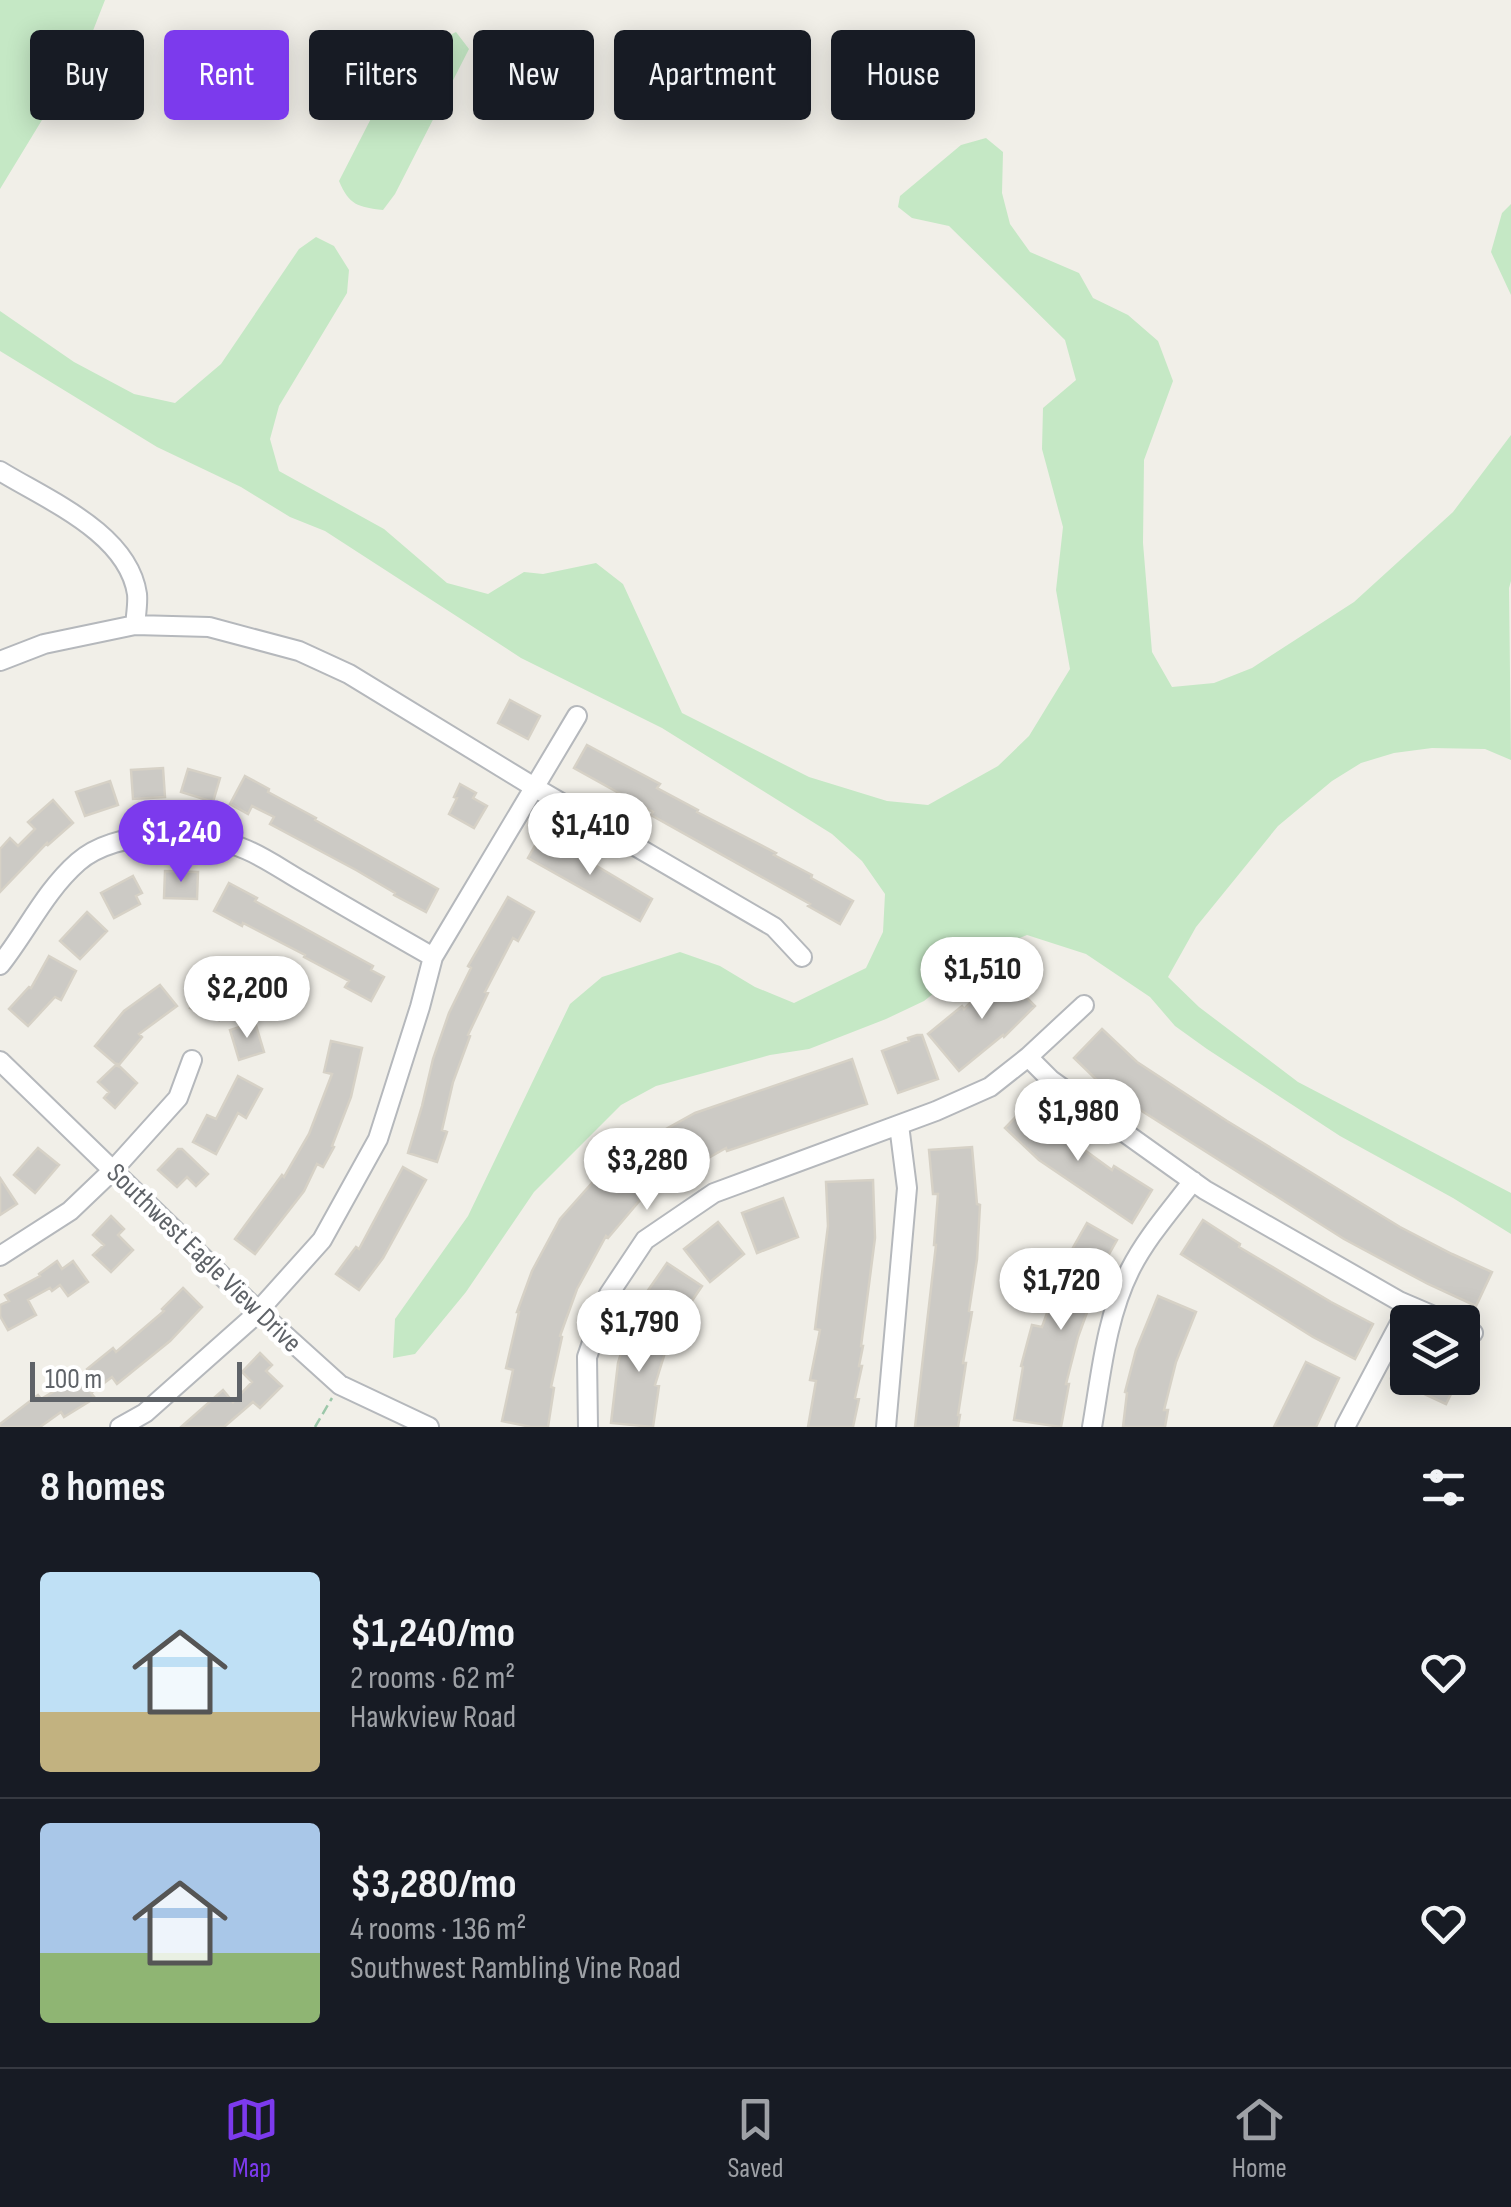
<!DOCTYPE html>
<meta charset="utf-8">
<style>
:root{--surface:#171b24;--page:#20242c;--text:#f1f3f6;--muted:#9ea1a6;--line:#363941;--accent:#7c3aed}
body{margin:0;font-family:"Sofia Sans Condensed",sans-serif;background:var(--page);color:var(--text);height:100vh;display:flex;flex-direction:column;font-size:38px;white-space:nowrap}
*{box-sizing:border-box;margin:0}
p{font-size:32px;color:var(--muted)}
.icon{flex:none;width:55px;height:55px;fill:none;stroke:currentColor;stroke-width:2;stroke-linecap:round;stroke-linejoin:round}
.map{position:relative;height:1427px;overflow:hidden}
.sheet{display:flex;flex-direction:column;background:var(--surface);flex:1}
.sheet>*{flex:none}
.top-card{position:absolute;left:30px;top:30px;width:1000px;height:90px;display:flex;gap:20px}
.fabs{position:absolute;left:1390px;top:1305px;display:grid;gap:20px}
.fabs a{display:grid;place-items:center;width:90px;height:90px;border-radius:10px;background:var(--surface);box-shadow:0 5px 25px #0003;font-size:50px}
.scale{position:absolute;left:30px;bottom:25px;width:212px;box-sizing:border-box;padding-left:10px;border:5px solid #5f6368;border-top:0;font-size:28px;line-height:35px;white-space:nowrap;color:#5f6368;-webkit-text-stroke:8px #fff;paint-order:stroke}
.price{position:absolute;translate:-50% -85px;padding:0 22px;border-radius:35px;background:#fff;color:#222;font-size:32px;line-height:65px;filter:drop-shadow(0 2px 5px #0008)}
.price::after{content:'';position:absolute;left:50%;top:60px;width:30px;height:22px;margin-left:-15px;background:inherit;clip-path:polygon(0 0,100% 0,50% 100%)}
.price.current{background:var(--accent);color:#fff}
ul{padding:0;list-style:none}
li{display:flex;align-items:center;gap:30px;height:250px;padding:0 40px}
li+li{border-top:2px solid var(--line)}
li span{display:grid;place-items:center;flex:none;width:280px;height:200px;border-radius:10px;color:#555}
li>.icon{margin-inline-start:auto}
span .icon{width:120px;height:120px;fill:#fffc;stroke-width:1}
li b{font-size:42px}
h2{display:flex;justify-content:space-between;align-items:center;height:120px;padding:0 40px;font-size:42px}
.pill{padding:0 35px;border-radius:10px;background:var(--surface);box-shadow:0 5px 25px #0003;font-size:35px;line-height:90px}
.pill.current{background:var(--accent);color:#fff}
.dock{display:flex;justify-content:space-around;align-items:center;height:140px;border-top:2px solid var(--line);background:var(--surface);font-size:28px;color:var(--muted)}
.dock a{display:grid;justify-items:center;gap:5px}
.dock .current{color:var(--accent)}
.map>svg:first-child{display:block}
.green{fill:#c5e8c5}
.building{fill:#cccac5;stroke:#d6d1c6;stroke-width:2.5}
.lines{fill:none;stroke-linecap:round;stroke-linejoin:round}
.minor-casing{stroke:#b5b8bc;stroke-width:22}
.path{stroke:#9cc7a9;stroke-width:2.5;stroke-dasharray:10 5;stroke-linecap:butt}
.minor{stroke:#fff;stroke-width:18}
.labels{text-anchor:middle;stroke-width:9;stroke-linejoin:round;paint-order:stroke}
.street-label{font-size:28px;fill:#5f6368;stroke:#fff}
</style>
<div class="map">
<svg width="1511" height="1427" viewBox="0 0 1511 1427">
<rect width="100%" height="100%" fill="#f1efe8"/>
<!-- green -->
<path class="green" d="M0,0h105l-18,46 -87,143z
M456,32l13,17 -74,145 -12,16c-25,-3 -34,-5 -44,-29l64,-125 25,2 10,-17z
M986,138l17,14 -1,41 8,31 20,28 49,21 14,25 35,17 30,26 15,40 -29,79 -1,83 9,109 20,35 42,-4 38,-15 102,-66 99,-90 58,-77v146l-2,7 2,172 -26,-11 -53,-1 -38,5 -33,10 -29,18 -54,45 -82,101 -28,50 31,30 99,75 213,111v41l-58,-36 -113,-62 -133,-87 -32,-23 -25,-29 -64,-43 -59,-19 -41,17 -62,49 -38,18 -77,30 -39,6 -114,31 -35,19 -87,87 -68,100 -51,62 -22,4 2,-39 73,-103 102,-212 32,-27 78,-25 40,14 35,21 39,16 72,-35 17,-36 2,-38 -23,-33 -30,-27 -170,-106 -141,-70 -196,-127 -35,-14 -49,-30 -84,-40 -157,-96v-40l74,51 60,32 41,9 46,-39 78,-115 17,-12 18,9 15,24 -2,23 -68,113 -9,33 9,32 105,58 63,54 41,11 36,-22 19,2 53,-11 27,21 59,129 127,64 78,24 41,4 70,-39 31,-30 41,-67 -14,-79 7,-63 -21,-78 1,-41 33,-28 -11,-40 -116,-114 -37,-8 -14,-11 2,-11 61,-51z
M1511,204v91l-20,-43 11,-39z"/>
<!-- building -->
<path class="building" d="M510,700l30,16 -12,23 -30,-16z
M587,745l73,39 -3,4 41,22 -1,2 79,41 -2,2 38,20 -1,3 42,23 -13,23 -32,-18 2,-2 -159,-89 2,-3 -79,-44z
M163,768l2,29 -32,2 -2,-29z
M188,769l32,9 -7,24 -32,-10z
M245,776l24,13 -1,3 48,26 -1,2 123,69 -12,23 -32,-17 1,-2 -39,-23 -86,-46 4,-7 -22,-11 -4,8 -18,-10z
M110,781l8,24 -33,11 -9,-24z
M460,784l16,9 -3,5 14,8 -13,22 -25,-14 8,-16 -3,-1z
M53,800l20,23 -25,22 -1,-2 -47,49v-43l10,-11 8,8 17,-17 -7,-7z
M548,837l104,62 -12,22 -112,-63 9,-16 6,4z
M165,871l33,1 -1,27 -33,-1z
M133,876l9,17 -6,3 4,8 -26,14 -13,-25z
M229,883l28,15 -2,3 118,65 -2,4 13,7 -13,24 -26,-14 4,-6 -45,-24 1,-2 -62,-32 -1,3 -28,-15z
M508,897l26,15 -16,29 -5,-3 -28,54 3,1 -20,42 2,1 -17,46 -11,48 5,2 -10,30 -29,-9 14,-47 11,-47 16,-46 22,-45 -3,-2z
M87,912l20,19 -27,28 -20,-18z
M49,956l27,15 -15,29 -6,-3 -27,29 -19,-17 20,-22 2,1z
M1001,972l34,34 -31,31 -1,-2 -44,36 -31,-37 34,-28 2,3z
M160,985l17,21 -38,28 3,3 -24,29 -23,-20 29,-35z
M199,985l29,12 -9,23 -29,-12z
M255,1022l9,30 -25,8 -9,-30z
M1102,1029l35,33 90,59 173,106 52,27 40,18 -16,34 -48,-22 -84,-45 -240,-152 -30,-29z
M917,1035h5l16,44 -40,14 -16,-42 27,-10 -1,-3z
M331,1041l31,7 -11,49 -19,49 2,1 -11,20 -6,-3 -13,27 -49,63 -20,-15 47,-64 2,2 25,-43 23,-60 -8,-2z
M852,1059l15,45 -140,47 -1,-3 -44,25 -2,-5 -36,34 -3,-3 -33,39 -2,-2 -29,53 -17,47 2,1 -11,50 3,1 -6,39h-17l-29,-6 11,-51 -7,-2 13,-56h-2l15,-41 28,-52 39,-44 2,1 42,-39 3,3 49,-27z
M117,1064l20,19 -22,25 -11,-10 5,-6 -11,-10z
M238,1076l24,13 -16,29 -8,-5 -22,41 -23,-12 14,-27 9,4z
M1030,1102l38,36 44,32 2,-4 38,24 -20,33 -93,-63 -34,-32z
M972,1147l5,57 3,1 -3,54 -8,52 3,1 -9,51h3l-8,52h2l-2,12h-43l21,-182h-2l4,-51h-5l-4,-44z
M38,1148l21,17 -24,28 -21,-18z
M178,1149h4l26,25 -12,12 -9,-9 -10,10 -19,-17z
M403,1167l23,13 -43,78 -24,32 -23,-16 20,-27 3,2z
M0,1178l17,26 -17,11z
M873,1180l2,58 -14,108h2l-4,20h3l-7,32 4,1 -6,28h-45l8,-46 -6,-1 10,-50 -5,-1 13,-103 -2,-44z
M783,1198l15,39 -41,16 -15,-40z
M111,1216l13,13 -6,6 15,15 -22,22 -18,-17 11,-10 -11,-10z
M1203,1220l37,24 -1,3 92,55 42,22 -18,35 -42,-22 -132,-83z
M718,1222l26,32 -34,28 -26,-33z
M1087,1223l30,17 -26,46 5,2 -18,49 -12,47h3l-8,43 -47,-7 9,-53 -2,-1 11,-41 10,2 24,-67z
M57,1261l5,8 11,-8 15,21 -20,14 -8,-11 -8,6 -2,-3 -22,12 8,15 -28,15 -8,-14v-11l9,-4 -4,-6 35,-19 -1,-2z
M667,1263l35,23 -25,37 -35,-24z
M183,1288l19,19 -32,34 -53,43 -5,-7 -21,16 4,5 -31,19 -3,-5 -21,15h-40v-3l38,-29 3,4 47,-28 -1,-2 26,-21 3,4 48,-41 -2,-2z
M1158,1296l38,16 -20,50 -12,48h4l-3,17h-42l4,-34 -2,-1 11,-42z
M631,1320l40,13 -16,52 4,1 -6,41 -42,-4 7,-60z
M260,1353l12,12 -6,6 16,15 -22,22 -7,-6 -29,25h-43l42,-37 10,12 19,-20 -10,-10z
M1306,1362l33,16 -23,49h-42z
M1390,1378h69l-13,26z"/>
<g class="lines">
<!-- minor casing -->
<g class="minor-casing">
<path id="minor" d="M0,471c47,29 128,62 137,123 1,9 -1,21 -2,31
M0,661l44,-17 91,-19 74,2 90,24 50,23 185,113 240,140 28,30
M0,965c27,-34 45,-74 78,-103 39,-34 124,-32 169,-12 21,9 40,23 60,34 42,25 84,49 126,73
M1028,1057l23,23 154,110 194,111 49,21
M0,1061l258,250 82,74 89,42
M0,1256l70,-45 44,-42 64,-71 14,-38
M1462,1329l11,4
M120,1427l25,-14 107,-95 70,-78 56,-101 42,-132 13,-50 144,-241
M588,1427l-1,-70 22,-63 36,-54 69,-47 222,-82 54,-24 38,-30 56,-52
M886,1427l21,-239 -8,-63
M1092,1427c9,-52 14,-109 38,-157 16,-32 41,-60 63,-89
M1345,1427l64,-121"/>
</g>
<!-- path -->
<path class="path" d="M315,1427l17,-29"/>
<!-- minor -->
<use href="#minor" class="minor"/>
</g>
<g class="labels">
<!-- street labels -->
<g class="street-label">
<text transform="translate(205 1257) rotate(44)" y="10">Southwest Eagle View Drive</text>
</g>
</g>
</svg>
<div class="fabs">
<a><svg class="icon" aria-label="layers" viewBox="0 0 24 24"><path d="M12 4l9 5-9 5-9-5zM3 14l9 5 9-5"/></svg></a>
</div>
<div class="scale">100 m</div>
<b class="price" style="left:590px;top:878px">$1,410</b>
<b class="price current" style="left:181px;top:885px">$1,240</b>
<b class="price" style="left:982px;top:1022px">$1,510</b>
<b class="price" style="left:247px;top:1041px">$2,200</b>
<b class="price" style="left:1078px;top:1164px">$1,980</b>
<b class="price" style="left:647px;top:1213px">$3,280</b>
<b class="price" style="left:1061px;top:1333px">$1,720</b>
<b class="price" style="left:639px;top:1375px">$1,790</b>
<div class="top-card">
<a class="pill">Buy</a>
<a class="pill current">Rent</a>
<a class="pill">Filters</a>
<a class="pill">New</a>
<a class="pill">Apartment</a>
<a class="pill">House</a>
</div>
</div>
<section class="sheet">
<h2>8 homes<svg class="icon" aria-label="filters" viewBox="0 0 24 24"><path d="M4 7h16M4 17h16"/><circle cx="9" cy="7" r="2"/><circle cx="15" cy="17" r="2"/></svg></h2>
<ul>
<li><span style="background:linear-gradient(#bfe0f5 70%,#c2b280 0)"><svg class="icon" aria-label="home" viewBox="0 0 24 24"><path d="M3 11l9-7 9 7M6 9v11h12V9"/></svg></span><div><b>$1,240/mo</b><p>2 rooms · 62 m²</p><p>Hawkview Road</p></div><svg class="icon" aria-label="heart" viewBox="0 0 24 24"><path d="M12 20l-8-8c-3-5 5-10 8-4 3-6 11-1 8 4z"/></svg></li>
<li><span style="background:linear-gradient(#a9c7e8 65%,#8fb573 0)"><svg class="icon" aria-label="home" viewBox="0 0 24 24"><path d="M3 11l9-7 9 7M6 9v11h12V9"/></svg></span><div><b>$3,280/mo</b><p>4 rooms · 136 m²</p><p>Southwest Rambling Vine Road</p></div><svg class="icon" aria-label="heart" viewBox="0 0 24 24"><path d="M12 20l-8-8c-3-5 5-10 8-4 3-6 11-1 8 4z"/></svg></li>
</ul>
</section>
<nav class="dock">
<a class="current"><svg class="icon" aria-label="map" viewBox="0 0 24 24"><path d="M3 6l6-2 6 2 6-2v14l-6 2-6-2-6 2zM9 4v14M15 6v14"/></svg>Map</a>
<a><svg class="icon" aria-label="saved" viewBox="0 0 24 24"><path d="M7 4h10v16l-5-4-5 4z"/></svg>Saved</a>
<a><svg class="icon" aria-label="home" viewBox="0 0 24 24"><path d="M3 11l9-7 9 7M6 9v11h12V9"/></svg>Home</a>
</nav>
